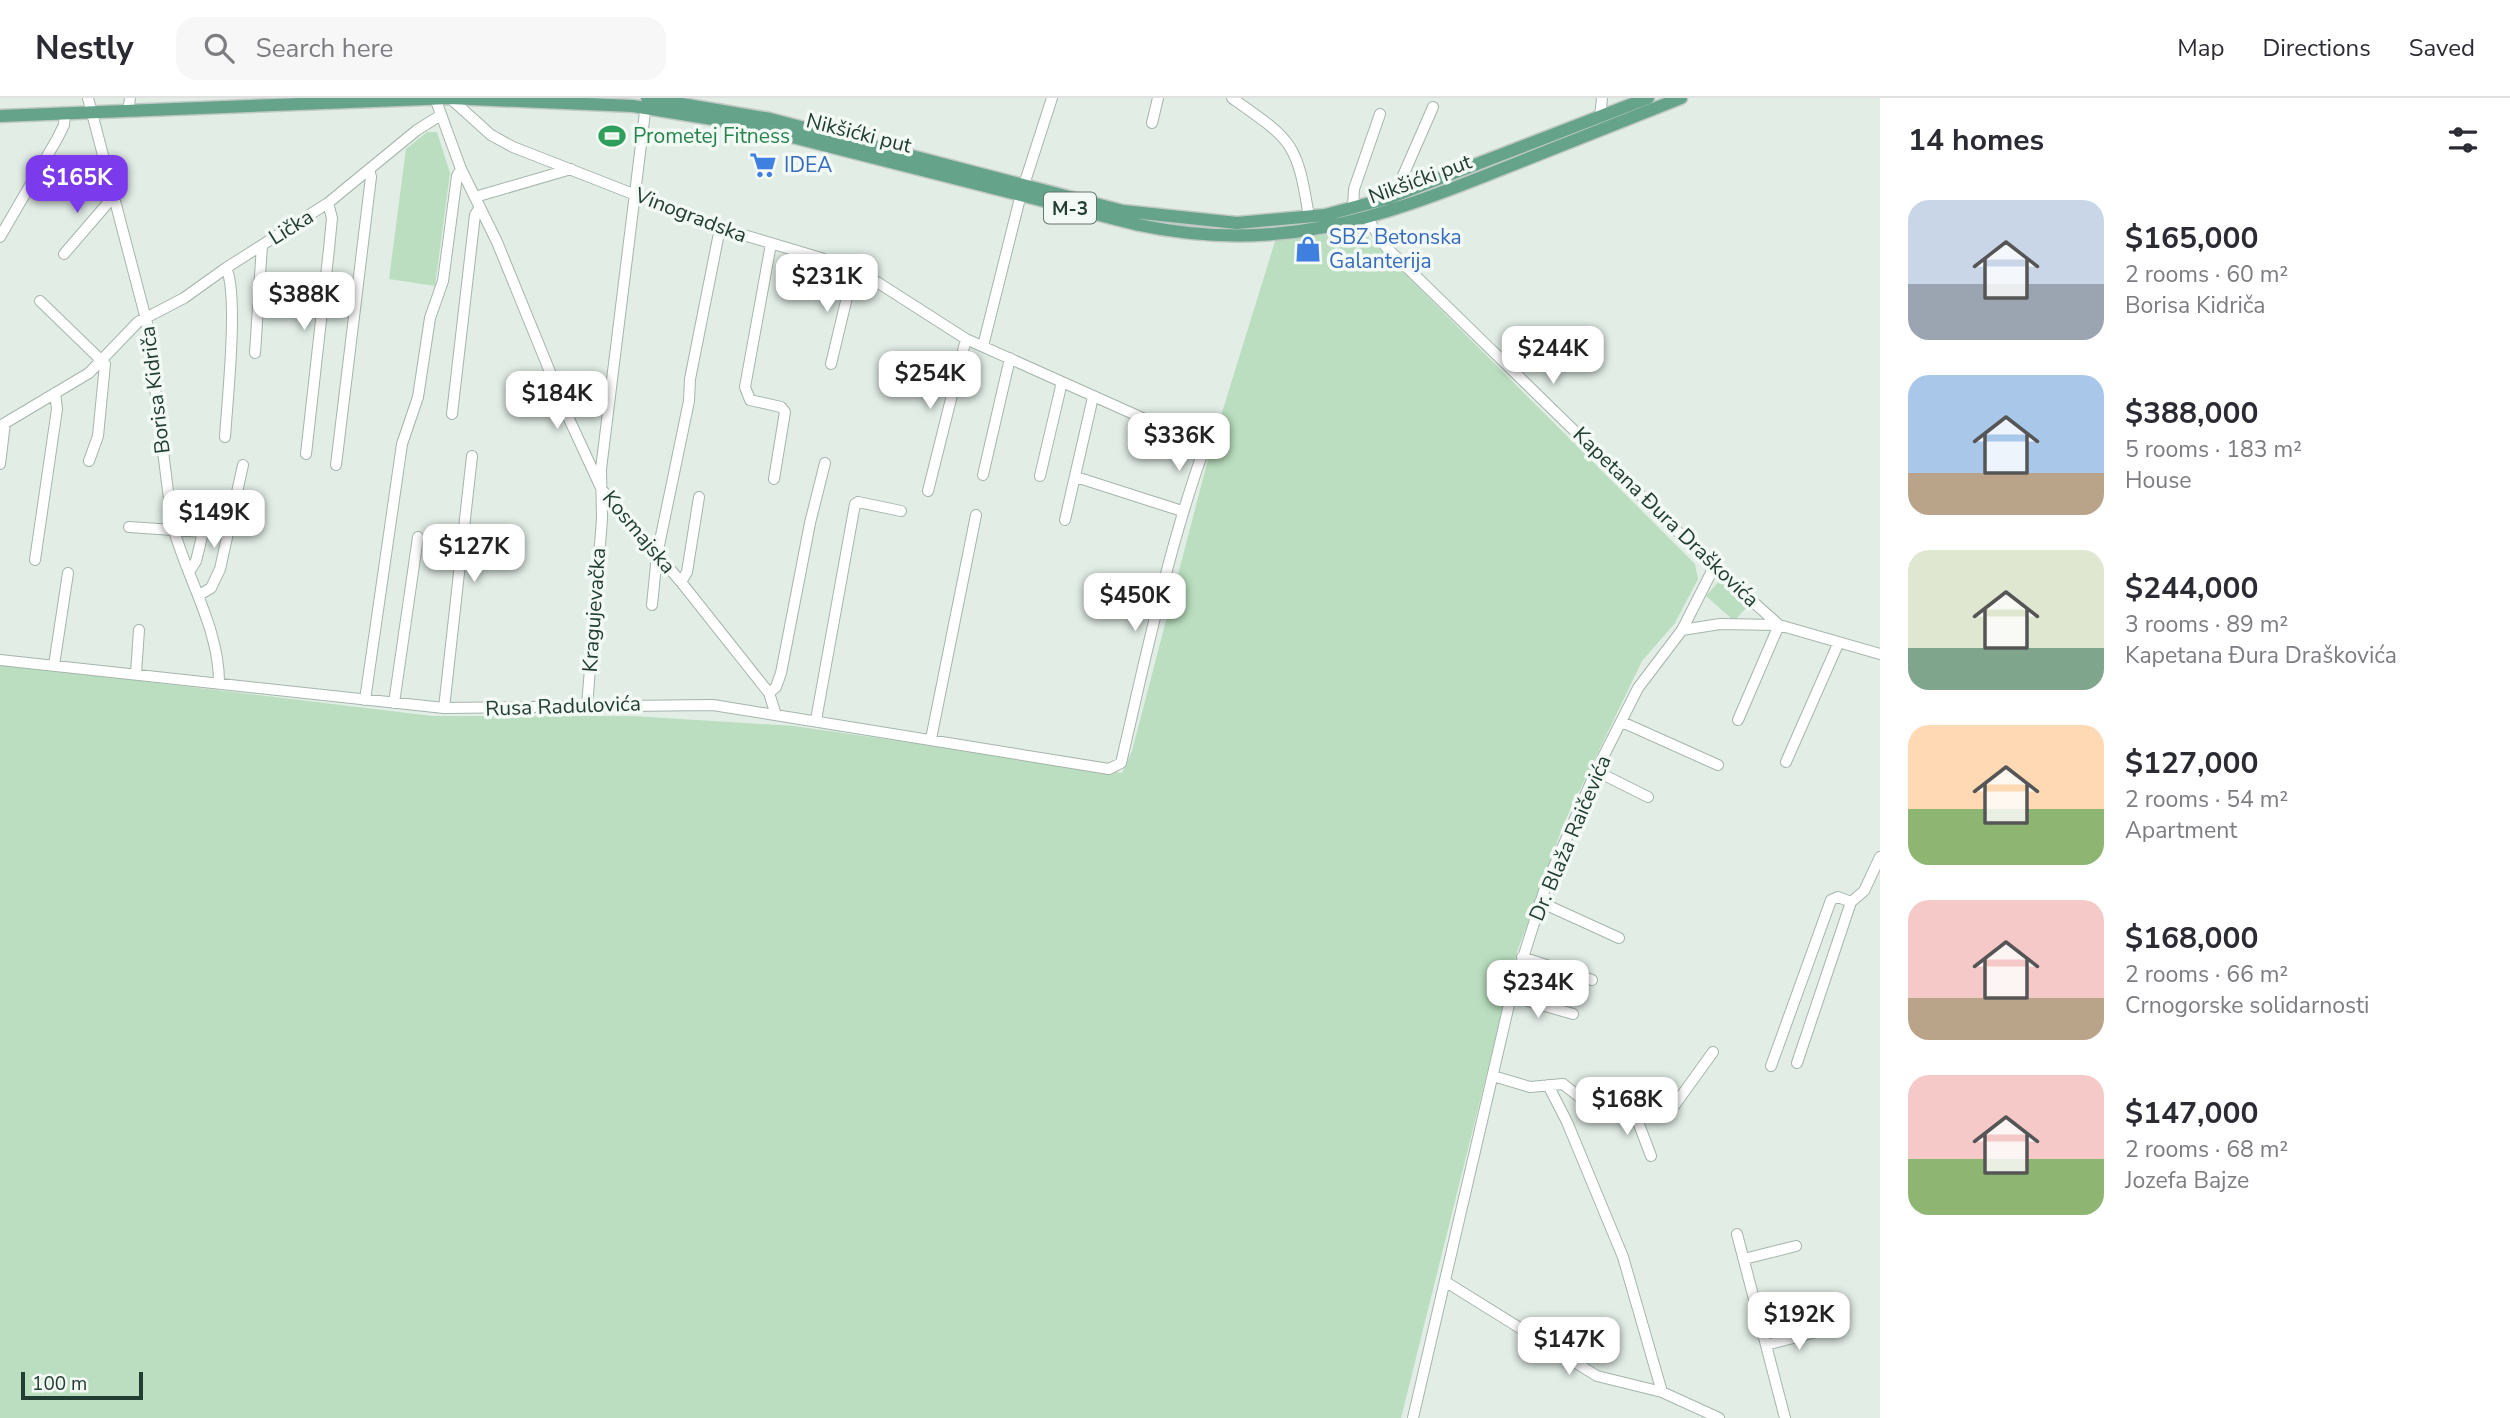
<!DOCTYPE html>
<meta charset="utf-8">
<style>
:root{--surface:#fff;--page:#f7f7f7;--text:#2b2b33;--muted:#7c7c81;--line:#e1e1e2;--accent:#7c3aed}
body{margin:0;font-family:"Nunito Sans",sans-serif;background:var(--page);color:var(--text);height:100vh;display:flex;flex-direction:column;font-size:26px;white-space:nowrap}
*{box-sizing:border-box;margin:0}
p{font-size:23px;color:var(--muted)}
.icon{flex:none;width:38px;height:38px;fill:none;stroke:currentColor;stroke-width:2;stroke-linecap:round;stroke-linejoin:round}
.map{position:relative;flex:1;overflow:hidden}
.side{display:flex;flex-direction:column;background:var(--surface);width:630px}
.side>*{flex:none}
.scale{position:absolute;left:21px;bottom:18px;width:122px;box-sizing:border-box;padding-left:7px;border:4px solid #223e32;border-top:0;font-size:19px;line-height:24px;white-space:nowrap;color:#223e32;-webkit-text-stroke:5px #f3f9f5;paint-order:stroke}
.price{position:absolute;translate:-50% -60px;padding:0 16px;border-radius:14px;background:#fff;color:#222;font-size:23px;line-height:46px;filter:drop-shadow(0 2px 4px #0008)}
.price::after{content:'';position:absolute;left:50%;top:42px;width:21px;height:16px;margin-left:-10px;background:inherit;clip-path:polygon(0 0,100% 0,50% 100%)}
.price.selected{background:var(--accent);color:#fff}
ul{padding:0;list-style:none}
li{display:flex;align-items:center;gap:21px;height:175px;padding:0 28px}
li span{display:grid;place-items:center;flex:none;width:196px;height:140px;border-radius:21px;color:#555}
li>.icon{margin-inline-start:auto}
span .icon{width:84px;height:84px;fill:#fffc;stroke-width:1}
li b{font-size:30px}
h2{display:flex;justify-content:space-between;align-items:center;height:84px;padding:0 28px;font-size:30px}
header{display:flex;align-items:center;gap:42px;box-sizing:border-box;height:98px;padding:0 35px;background:var(--surface);border-bottom:2px solid var(--line)}
header strong{font-size:33px}
nav{display:flex;gap:38px;margin-inline-start:auto;font-size:24px}
.search{width:490px;height:63px;background:var(--page);display:flex;align-items:center;gap:18px;box-sizing:border-box;padding:0 24px;border-radius:21px;color:var(--muted);font-size:26px}
main{display:flex;flex:1;min-height:0}
.map>svg:first-child{display:block}
.green{fill:#badebf}
.lines{fill:none;stroke-linecap:round;stroke-linejoin:round}
.minor-casing{stroke:#a5b5ac;stroke-width:12}
.major-casing{stroke:#c1c9c6;stroke-width:15}
.minor{stroke:#fff;stroke-width:10}
.major{stroke:#65a38a;stroke-width:12}
.labels{text-anchor:middle;stroke-width:7;stroke-linejoin:round;paint-order:stroke}
.shield{fill:#f3f9f5;stroke:#61766c;stroke-width:2}
.shield-label{font-size:19px;font-weight:bold;fill:#223e32}
.street-label{font-size:21px;fill:#223e32;stroke:#f3f9f5}
.leisure-label{font-size:21px;fill:#27864d;stroke:#f3f9f5;text-anchor:start}
.shop-label{font-size:21px;fill:#366cbe;stroke:#f3f9f5;text-anchor:start}
</style>
<header>
<strong>Nestly</strong>
<div class="search"><svg class="icon" aria-label="search" viewBox="0 0 24 24"><circle cx="10" cy="10" r="6"/><path d="M15 15l6 6"/></svg>Search here</div>
<nav><a>Map</a><a>Directions</a><a>Saved</a></nav>
</header>
<main>
<div class="map">
<svg width="1880" height="1320" viewBox="0 0 1880 1320">
<rect width="100%" height="100%" fill="#e2ede6"/>
<!-- green -->
<path class="green" d="M427,34h10l13,41 -15,113 -46,-7 17,-130z
M1351,122l344,344 3,15 -23,44 -33,38 -78,162 -47,129 -116,466h-1401v-754l432,52h200l162,10 328,47 10,-22 79,-303 66,-213z
M1720,482l28,26 -14,15 -28,-25z"/>
<g class="lines">
<!-- minor casing -->
<g class="minor-casing">
<path id="minor" d="M88,0l59,225 25,200c13,52 47,104 47,159
M435,0l26,71 36,73 73,179 32,69 79,92 88,111 7,22
M1232,0c61,43 65,44 77,119
M128,14l2,-14
M1600,19l2,-19
M1152,25l6,-25
M1400,96l2,-16 31,-71
M475,99l96,-28
M1353,109l1,-18 26,-75
M1368,121l17,27 329,321 65,58
M0,139l57,-98 7,-14 1,-11
M771,146l-26,143 5,13 31,7 4,5 -11,67
M64,156l49,-57
M40,203l65,63 -7,72 -9,25
M983,248l38,-152 31,-96
M255,255l7,-108
M831,266l22,-92
M452,316l23,-199 5,-8
M0,328l89,-53 49,-51 46,-24 42,-30 102,-65 89,-73 24,-15
M225,339c2,-33 14,-144 1,-169
M306,356l23,-205 3,-31 -4,-15
M0,366l5,-41
M336,367l35,-288 -2,-8
M983,377l27,-117
M1040,378l22,-94
M1076,379l106,34
M928,393l38,-152
M1065,422l28,-123
M129,429l74,5
M35,462l22,-151 -2,-16
M189,474l7,-11 12,-49
M681,484l6,-10 12,-75
M199,497l12,-7 9,-19 23,-104
M652,507l5,-50 32,-154 1,-22 30,-151
M1682,532l38,-6 59,1 101,29
M0,562l444,48 269,-3 396,64 12,-6c25,-107 47,-214 84,-317l-239,-107 -89,-57 -56,-24 -101,-30 -207,-81 -22,-12 -41,-37
M54,567l14,-92
M136,575l3,-43
M769,595l7,-6 5,-14 29,-150 15,-60
M365,602l37,-256 16,-47 12,-79 13,-37 14,-105 4,-7
M394,605l24,-166
M587,608l15,-187 -1,-50 45,-365
M444,610l28,-252
M816,622l39,-216 3,-2 43,9
M1738,622l41,-95
M1622,624l96,43
M931,641l45,-224
M1786,664l52,-118
M1596,673l52,26
M1540,804l79,36
M1522,859l70,23
M1511,898l62,18
M1797,965l54,-161 13,-11 16,-34
M1771,968l60,-166 7,-3 13,5
M1493,978l37,11 33,-3 28,22 44,8 20,-1 19,-7 39,-54
M1548,987l19,37 56,135 39,135
M1635,1016l16,42
M1737,1136l48,184
M1744,1161l52,-13
M1446,1184l151,94 65,16 57,26
M1766,1247l58,-15
M1413,1320l98,-422 35,-111 50,-114 42,-83 44,-58 32,-63"/>
</g>
<!-- major casing -->
<g class="major-casing">
<path id="major" d="M647,0l123,21 353,92 114,12 88,-8 64,-17 259,-100
M0,18l450,-18 183,8 104,17 402,102c138,29 236,-5 363,-56 59,-23 119,-47 179,-71"/>
</g>
<!-- minor -->
<use href="#minor" class="minor"/>
<!-- major -->
<use href="#major" class="major"/>
</g>
<!-- icons -->
<defs>
<g id="stadium-bare" transform="scale(2.1)"><path d="M0-5a6.5 5 0 1 0 0 10a6.5 5 0 1 0 0-10ZM-3.5-1.8h7v3.6h-7Z" fill="#2e9e5b" stroke="#f3f9f5" stroke-width="2.5" paint-order="stroke"/></g>
<g id="supermarket-bare" transform="scale(2.1)"><path d="M-6-5.5h2.5l.6 2H6L4.5 2H-2.5L-4.4-4H-6ZM-1.5 3.2a1.3 1.3 0 1 0 .1 0ZM3 3.2a1.3 1.3 0 1 0 .1 0Z" fill="#3f7fe0" stroke="#f3f9f5" stroke-width="2.5" paint-order="stroke"/></g>
<g id="shop-bare" transform="scale(2.1)"><path d="M-5-2.5h2.3a2.7 3.5 0 0 1 5.4 0H5L5.5 6h-11ZM-1.5-2.5h3a1.5 2.3 0 0 0-3 0Z" fill="#3f7fe0" stroke="#f3f9f5" stroke-width="2.5" paint-order="stroke"/></g>
</defs>
<g fill-rule="evenodd">
<use href="#stadium-bare" x="612" y="38"/>
<use href="#supermarket-bare" x="763" y="67"/>
<use href="#shop-bare" x="1308" y="151"/>
</g>
<g class="labels">
<!-- shield labels -->
<rect class="shield" x="1044" y="94.5" width="52" height="31" rx="5"/>
<g class="shield-label">
<text x="1070" y="117">M-3</text>
</g>
<!-- street labels -->
<g class="street-label">
<text transform="translate(859 35) rotate(14)" y="7">Nikšićki put</text>
<text transform="translate(1420 81) rotate(-20)" y="7">Nikšićki put</text>
<text transform="translate(691 117) rotate(21)" y="7">Vinogradska</text>
<text transform="translate(291 129) rotate(-32)" y="7">Lička</text>
<text transform="translate(155 292) rotate(-97)" y="7">Borisa Kidriča</text>
<text transform="translate(1666 419) rotate(44)" y="7">Kapetana Đura Draškovića</text>
<text transform="translate(639 434) rotate(50)" y="7">Kosmajska</text>
<text transform="translate(594 512) rotate(-86)" y="7">Kragujevačka</text>
<text transform="translate(563 608) rotate(-2)" y="7">Rusa Radulovića</text>
<text transform="translate(1570 740) rotate(-67)" y="7">Dr. Blaža Raičevića</text>
</g>
<!-- leisure labels -->
<g class="leisure-label">
<text x="633" y="45">Prometej Fitness</text>
</g>
<!-- shop labels -->
<g class="shop-label">
<text x="784" y="74">IDEA</text>
<text x="1329" y="146">SBZ Betonska<tspan x="1329" dy="24">Galanterija</tspan></text>
</g>
</g>
</svg>
<div class="scale">100 m</div>
<b class="price selected" style="left:77px;top:117px">$165K</b>
<b class="price" style="left:827px;top:216px">$231K</b>
<b class="price" style="left:304px;top:234px">$388K</b>
<b class="price" style="left:1553px;top:288px">$244K</b>
<b class="price" style="left:930px;top:313px">$254K</b>
<b class="price" style="left:557px;top:333px">$184K</b>
<b class="price" style="left:1179px;top:375px">$336K</b>
<b class="price" style="left:214px;top:452px">$149K</b>
<b class="price" style="left:474px;top:486px">$127K</b>
<b class="price" style="left:1135px;top:535px">$450K</b>
<b class="price" style="left:1538px;top:922px">$234K</b>
<b class="price" style="left:1627px;top:1039px">$168K</b>
<b class="price" style="left:1799px;top:1254px">$192K</b>
<b class="price" style="left:1569px;top:1279px">$147K</b>
</div>
<section class="side">
<h2>14 homes<svg class="icon" aria-label="filters" viewBox="0 0 24 24"><path d="M4 7h16M4 17h16"/><circle cx="9" cy="7" r="2"/><circle cx="15" cy="17" r="2"/></svg></h2>
<ul>
<li><span style="background:linear-gradient(#c9d6e8 60%,#9aa5b1 0)"><svg class="icon" aria-label="home" viewBox="0 0 24 24"><path d="M3 11l9-7 9 7M6 9v11h12V9"/></svg></span><div><b>$165,000</b><p>2 rooms · 60 m²</p><p>Borisa Kidriča</p></div></li>
<li><span style="background:linear-gradient(#a9c7e8 70%,#b9a48a 0)"><svg class="icon" aria-label="home" viewBox="0 0 24 24"><path d="M3 11l9-7 9 7M6 9v11h12V9"/></svg></span><div><b>$388,000</b><p>5 rooms · 183 m²</p><p>House</p></div></li>
<li><span style="background:linear-gradient(#dfe7d0 70%,#7fa58c 0)"><svg class="icon" aria-label="home" viewBox="0 0 24 24"><path d="M3 11l9-7 9 7M6 9v11h12V9"/></svg></span><div><b>$244,000</b><p>3 rooms · 89 m²</p><p>Kapetana Đura Draškovića</p></div></li>
<li><span style="background:linear-gradient(#ffd9b3 60%,#8fb573 0)"><svg class="icon" aria-label="home" viewBox="0 0 24 24"><path d="M3 11l9-7 9 7M6 9v11h12V9"/></svg></span><div><b>$127,000</b><p>2 rooms · 54 m²</p><p>Apartment</p></div></li>
<li><span style="background:linear-gradient(#f6c9c9 70%,#b9a48a 0)"><svg class="icon" aria-label="home" viewBox="0 0 24 24"><path d="M3 11l9-7 9 7M6 9v11h12V9"/></svg></span><div><b>$168,000</b><p>2 rooms · 66 m²</p><p>Crnogorske solidarnosti</p></div></li>
<li><span style="background:linear-gradient(#f6c9c9 60%,#8fb573 0)"><svg class="icon" aria-label="home" viewBox="0 0 24 24"><path d="M3 11l9-7 9 7M6 9v11h12V9"/></svg></span><div><b>$147,000</b><p>2 rooms · 68 m²</p><p>Jozefa Bajze</p></div></li>
</ul>
</section>
</main>
